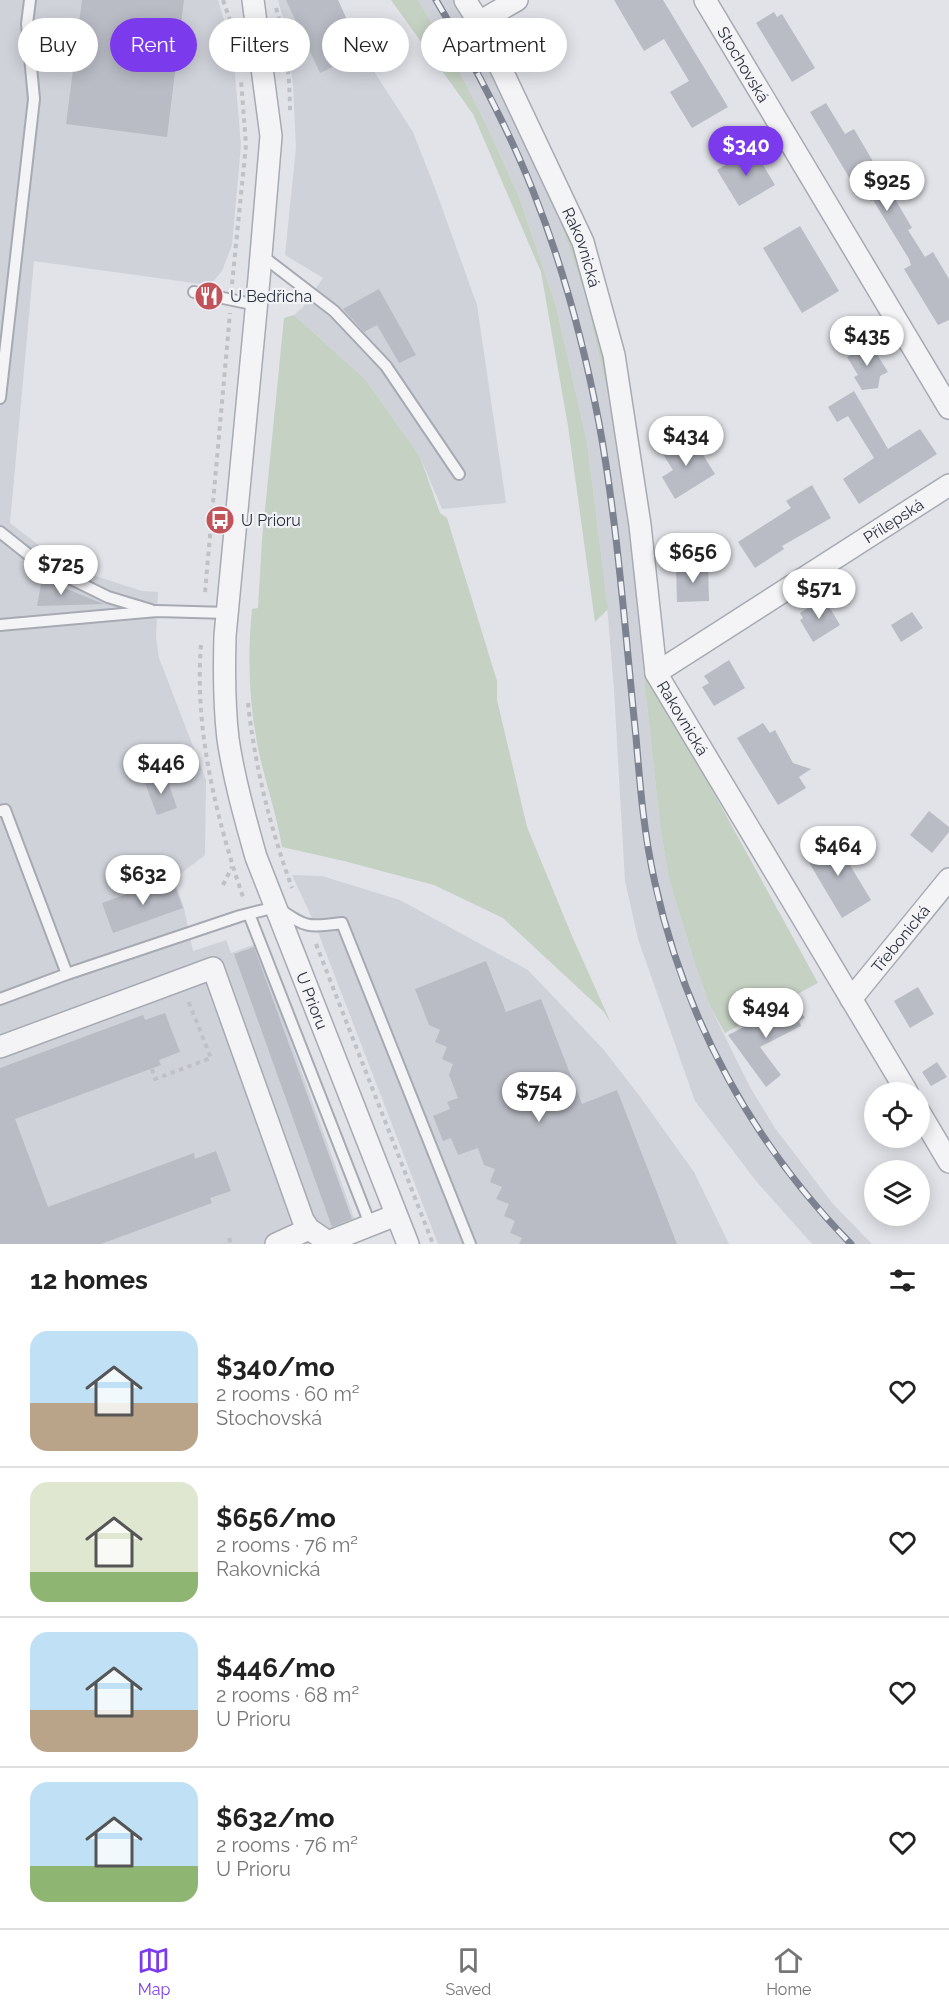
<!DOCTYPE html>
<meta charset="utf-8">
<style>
:root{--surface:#fff;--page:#f6f6f6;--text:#222;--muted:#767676;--line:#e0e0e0;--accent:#7c3aed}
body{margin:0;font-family:Raleway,sans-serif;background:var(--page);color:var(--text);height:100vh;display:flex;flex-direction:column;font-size:22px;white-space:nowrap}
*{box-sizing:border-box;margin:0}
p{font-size:20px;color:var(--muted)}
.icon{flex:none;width:33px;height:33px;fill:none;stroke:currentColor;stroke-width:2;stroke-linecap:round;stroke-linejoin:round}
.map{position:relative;height:1244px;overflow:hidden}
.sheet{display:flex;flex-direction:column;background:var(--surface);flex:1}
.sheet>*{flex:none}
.banner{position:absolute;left:18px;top:18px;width:600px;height:54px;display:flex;gap:12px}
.tools{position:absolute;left:864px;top:1082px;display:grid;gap:12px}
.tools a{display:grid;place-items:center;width:66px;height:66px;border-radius:50%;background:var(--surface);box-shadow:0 3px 15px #0003;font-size:30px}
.price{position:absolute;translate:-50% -51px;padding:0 14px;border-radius:21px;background:#fff;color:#222;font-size:20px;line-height:39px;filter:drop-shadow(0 2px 3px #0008)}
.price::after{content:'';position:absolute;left:50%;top:36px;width:18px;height:14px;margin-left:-9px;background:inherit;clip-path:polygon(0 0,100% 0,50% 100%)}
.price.selected{background:var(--accent);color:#fff}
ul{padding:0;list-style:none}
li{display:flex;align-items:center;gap:18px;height:150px;padding:0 30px}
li+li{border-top:2px solid var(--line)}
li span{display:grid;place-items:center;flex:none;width:168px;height:120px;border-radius:18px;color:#555}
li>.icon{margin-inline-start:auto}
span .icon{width:72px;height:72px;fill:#fffc;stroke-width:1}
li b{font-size:26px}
h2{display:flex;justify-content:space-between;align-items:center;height:72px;padding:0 30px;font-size:26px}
.pill{padding:0 21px;border-radius:27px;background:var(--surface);box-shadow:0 3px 15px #0003;font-size:21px;line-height:54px}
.pill.selected{background:var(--accent);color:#fff}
.dock{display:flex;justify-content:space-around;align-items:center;height:84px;border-top:2px solid var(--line);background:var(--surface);font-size:16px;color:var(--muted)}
.dock a{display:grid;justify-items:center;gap:3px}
.dock .selected{color:var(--accent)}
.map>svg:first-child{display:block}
.built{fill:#d0d2da}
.green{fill:#c5d1c3}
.building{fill:#b9bcc5}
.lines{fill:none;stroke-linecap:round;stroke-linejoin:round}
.lane-casing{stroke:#a7aab2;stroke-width:14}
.street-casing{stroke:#a7aab2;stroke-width:24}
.path{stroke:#c0c1c7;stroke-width:4;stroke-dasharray:4.5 4.5;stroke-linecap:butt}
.lane{stroke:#f4f4f7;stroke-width:10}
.street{stroke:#f4f4f7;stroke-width:21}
.rail-casing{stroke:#7c8290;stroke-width:7}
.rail{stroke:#f1f2f6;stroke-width:4.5;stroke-dasharray:14;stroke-linecap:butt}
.labels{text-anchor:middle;stroke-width:4.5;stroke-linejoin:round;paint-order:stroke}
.street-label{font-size:16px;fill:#2b303e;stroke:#f1f2f6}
.poi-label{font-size:16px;fill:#2b303e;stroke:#f1f2f6;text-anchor:start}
</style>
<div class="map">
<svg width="949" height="1244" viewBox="0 0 949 1244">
<rect width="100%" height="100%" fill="#e1e3e8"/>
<!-- built -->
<path class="built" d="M0,0h218l15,50 8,95 -9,100 -10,26 -11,13h-10l-167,-23 -24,262 35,27 41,23 56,18 16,1 -2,46 3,20 47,122 -1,75 -31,24 10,29 9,43 33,-11 5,13 25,-9 102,285 -1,15h-357z
M278,0h60l24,53 51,79 23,59 41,114 29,198 -64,6 -22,-52 -54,-77 -72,-65 9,-8 20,-29 -38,-23 11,-108 -3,-61 -7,-57z
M418,0h35l26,44 69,141 38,113 31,139 20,153 8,97 15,138 9,54 26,85 15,42 22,45 18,36 25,41 58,76 39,40h-60l-56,-63 -61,-80 -57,-162 -13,-58 -11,-191 -8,-97 -19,-151 -31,-136 -37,-109 -32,-71 -34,-67z
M292,875l30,1 78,24 128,70 76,80 37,48 53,74 35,72h-291l-122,-317z"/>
<!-- green -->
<path class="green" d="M391,0h27l35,59 34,67 32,71 37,109 31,136 21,167 -13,13 -27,-196 -27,-154 -68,-158z
M453,0h5l16,24 44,89 36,77 22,56 29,108 12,66 32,255 169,308 -93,50 -15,-27 -15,-42 -26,-85 -9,-54 -15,-138 -8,-97 -20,-153 -31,-139 -38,-113 -33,-73 -36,-68z
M294,315l72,65 54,77 20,56 7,5 50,163v19l30,127 45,109 39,87 -8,-12 -100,-93 -69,-33 -90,-24 -62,-14c-5,-30 -15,-60 -22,-90 -11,-49 -13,-98 -8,-148l6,-1 4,-68 22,-222z"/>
<!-- building -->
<path class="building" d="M82,0h102l-17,137 -101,-13z
M286,0h52l24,53 -42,20z
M614,0h49l65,107 -36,21 -22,-36 19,-11 -25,-42 -20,12z
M774,12l3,5 5,-3 33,54 -23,14 -36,-59z
M826,103l19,31 9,-5 58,99 -4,2 17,27 8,-5 16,27v41l-11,5 -34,-56 7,-4 -2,-6 -36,-59 -2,1 -3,-6 -6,4 -52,-87z
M753,148l22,37 -36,21 -22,-36z
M800,226l39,65 -37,22 -39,-65z
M379,289l37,66 -17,8 -22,-38 -13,7 -21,-23z
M870,343l18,29 -8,4 -2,12 -16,2 -8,-13 4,-2 -11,-18z
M854,391l34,58 32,-20 17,25 -78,50 -16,-25 31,-21 -26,-42 -11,6 -9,-15z
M690,434l25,40 -40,25 -13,-22 11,-7 -12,-19z
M812,485l19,33 -49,28 2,3 -29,19 -17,-26 53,-34 -5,-7z
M708,566l1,35 -32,1 -1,-35z
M42,579l62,25h2l-69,2z
M824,598l16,27 -27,17 -13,-22 3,-2 -3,-5z
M912,612l11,16 -22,14 -10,-17z
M729,660l16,28 -31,18 -12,-19 7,-4 -5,-7z
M763,723l7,10 5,-3 18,33 18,6 -12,8 7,11 -28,17 -41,-67z
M166,776l11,32 -20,7 -12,-32z
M929,811l20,16v5l-17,21 -22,-18z
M833,837l38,63 -29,18 -38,-64z
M172,878l11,30 -70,25 -11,-30z
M254,947l98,272 -20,8 -98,-273z
M486,961l20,51 35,-13 41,105 35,-14 60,154h-158l3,-6 -12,-5 5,-12 -11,-5 5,-12 -13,-5 6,-12 -12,-5 5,-13 -11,-4 -6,-17 -20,7 -7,-17 -8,3 -10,-25 17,-7 -3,-7 11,-4 -9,-23 4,-11 -11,-5 5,-12 -12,-5 5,-12 -11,-5 -14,-36z
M918,987l16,27 -24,14 -16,-27z
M794,1002l11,16 -6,3 2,5 -41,21 21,28 -15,12 -38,-52z
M165,1013l15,39 -21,8 2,5 -146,54 33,88 146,-54 1,6 21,-8 15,40 -21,7 2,5 -111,41h-101v-176l143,-53 2,5z
M937,1062l10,15 -16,9 -9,-14z"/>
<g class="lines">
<!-- lane casing -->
<g class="lane-casing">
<path id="lane" d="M261,255l73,56 52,55 73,108
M194,292l63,13
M0,398l34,-299 -7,-75 3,-24
M0,532l39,31 69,34 43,13
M0,625l157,-14 71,2
M0,811l5,-1 62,164
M249,914l121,310
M0,999l67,-25 173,-58 36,-9c30,20 29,21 66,16l128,321"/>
</g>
<!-- street casing -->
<g class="street-casing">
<g id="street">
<path id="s1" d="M253,0l18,136 -12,143 -34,357c-1,35 -1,69 3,103 6,40 17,79 28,118l152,387"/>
<path id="s2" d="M465,0l14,22 104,220 31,113 26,170 16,148 251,419"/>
<path id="s3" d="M705,0l244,408"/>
<path d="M479,22l38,-22"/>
<path id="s4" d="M656,673l293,-188"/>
<path id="s5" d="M851,999l98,-120"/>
<path d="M0,1047l213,-79 90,252 6,9 19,13 68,-27"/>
<path d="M920,1113l29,49"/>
<path d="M276,1244l33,-15"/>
</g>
</g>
<!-- path -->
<path class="path" d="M223,0l8,23 8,46
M276,8c10,33 14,70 14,105
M232,284l14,-139 -5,-65
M205,592l25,-279
M201,645c-7,85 16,176 43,255
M248,703c7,64 22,124 44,185
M223,885l9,-18
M316,944l117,300
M152,1069l3,10 56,-21 -24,-60
M229,1238l2,6"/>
<!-- lane -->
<use href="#lane" class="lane"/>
<!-- street -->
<use href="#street" class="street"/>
<!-- rail casing -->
<g class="rail-casing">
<path id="rail" d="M436,0c36,61 71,125 97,191 30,75 51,154 66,232 19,104 26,209 37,314 4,49 8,98 19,146 30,137 98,261 196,361"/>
</g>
<!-- rail -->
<use href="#rail" class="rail"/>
</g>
<!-- icons -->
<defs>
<g id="restaurant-disc" transform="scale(1.5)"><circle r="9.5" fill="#c15359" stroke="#f1f2f6"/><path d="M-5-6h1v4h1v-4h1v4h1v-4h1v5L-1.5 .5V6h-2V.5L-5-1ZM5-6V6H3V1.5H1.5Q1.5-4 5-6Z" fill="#fff"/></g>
<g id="bus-disc" transform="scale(1.5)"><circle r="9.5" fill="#c15359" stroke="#f1f2f6"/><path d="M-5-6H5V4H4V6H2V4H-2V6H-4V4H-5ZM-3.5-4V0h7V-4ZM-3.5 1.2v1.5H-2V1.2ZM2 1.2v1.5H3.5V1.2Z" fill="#fff"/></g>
</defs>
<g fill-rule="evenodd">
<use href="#restaurant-disc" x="209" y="296"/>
<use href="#bus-disc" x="220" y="520"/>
</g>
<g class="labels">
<!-- street labels -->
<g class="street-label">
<text dy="6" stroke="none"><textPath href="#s3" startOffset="75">Stochovská</textPath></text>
<text dy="6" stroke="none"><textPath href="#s2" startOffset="274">Rakovnická</textPath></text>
<text dy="6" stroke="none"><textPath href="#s4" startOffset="282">Přílepská</textPath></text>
<text dy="6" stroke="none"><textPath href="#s2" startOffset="760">Rakovnická</textPath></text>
<text dy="6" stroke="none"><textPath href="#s5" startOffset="78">Třebonická</textPath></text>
<text dy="6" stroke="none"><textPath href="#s1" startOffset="1018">U Prioru</textPath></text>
</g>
<!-- poi labels -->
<g class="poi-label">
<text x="230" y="302">U Bedřicha</text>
<text x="241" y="526">U Prioru</text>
</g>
</g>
</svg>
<div class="tools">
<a><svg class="icon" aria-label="locate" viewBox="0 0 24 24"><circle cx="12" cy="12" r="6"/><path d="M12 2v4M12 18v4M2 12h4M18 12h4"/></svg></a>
<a><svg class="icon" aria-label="layers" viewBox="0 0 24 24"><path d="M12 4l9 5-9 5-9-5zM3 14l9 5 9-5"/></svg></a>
</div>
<b class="price selected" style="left:746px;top:177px">$340</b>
<b class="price" style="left:887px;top:212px">$925</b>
<b class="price" style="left:867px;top:367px">$435</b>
<b class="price" style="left:686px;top:467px">$434</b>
<b class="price" style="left:693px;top:584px">$656</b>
<b class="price" style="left:61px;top:596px">$725</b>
<b class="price" style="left:819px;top:620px">$571</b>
<b class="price" style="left:161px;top:795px">$446</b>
<b class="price" style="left:838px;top:877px">$464</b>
<b class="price" style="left:143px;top:906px">$632</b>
<b class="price" style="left:766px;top:1039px">$494</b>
<b class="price" style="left:539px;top:1123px">$754</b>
<div class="banner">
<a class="pill">Buy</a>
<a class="pill selected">Rent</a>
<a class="pill">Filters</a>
<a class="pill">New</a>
<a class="pill">Apartment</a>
</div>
</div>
<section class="sheet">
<h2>12 homes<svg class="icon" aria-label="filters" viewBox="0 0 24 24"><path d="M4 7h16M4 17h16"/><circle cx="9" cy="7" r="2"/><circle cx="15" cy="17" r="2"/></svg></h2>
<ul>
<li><span style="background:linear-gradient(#bfe0f5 60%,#b9a48a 0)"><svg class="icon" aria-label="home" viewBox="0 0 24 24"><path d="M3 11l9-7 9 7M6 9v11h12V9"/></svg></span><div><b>$340/mo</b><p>2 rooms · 60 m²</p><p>Stochovská</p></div><svg class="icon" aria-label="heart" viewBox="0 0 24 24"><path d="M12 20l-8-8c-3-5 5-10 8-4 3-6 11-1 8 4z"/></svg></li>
<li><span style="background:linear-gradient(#dfe7d0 75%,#8fb573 0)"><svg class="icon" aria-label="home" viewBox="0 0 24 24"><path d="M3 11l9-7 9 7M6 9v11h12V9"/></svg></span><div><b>$656/mo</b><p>2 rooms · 76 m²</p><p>Rakovnická</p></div><svg class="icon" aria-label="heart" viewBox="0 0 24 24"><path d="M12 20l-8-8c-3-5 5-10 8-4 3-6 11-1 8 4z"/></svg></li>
<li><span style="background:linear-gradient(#bfe0f5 65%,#b9a48a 0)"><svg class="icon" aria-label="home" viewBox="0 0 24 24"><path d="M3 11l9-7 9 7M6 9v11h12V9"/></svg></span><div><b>$446/mo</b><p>2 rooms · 68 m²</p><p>U Prioru</p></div><svg class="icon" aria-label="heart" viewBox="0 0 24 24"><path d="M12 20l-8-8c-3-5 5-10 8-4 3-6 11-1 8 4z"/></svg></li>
<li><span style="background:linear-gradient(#bfe0f5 70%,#8fb573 0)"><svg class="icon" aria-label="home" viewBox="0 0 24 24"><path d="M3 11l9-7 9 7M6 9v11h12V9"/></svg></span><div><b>$632/mo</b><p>2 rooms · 76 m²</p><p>U Prioru</p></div><svg class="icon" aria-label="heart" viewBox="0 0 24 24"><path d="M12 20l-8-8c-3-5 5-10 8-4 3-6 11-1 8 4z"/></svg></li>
</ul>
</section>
<nav class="dock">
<a class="selected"><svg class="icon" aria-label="map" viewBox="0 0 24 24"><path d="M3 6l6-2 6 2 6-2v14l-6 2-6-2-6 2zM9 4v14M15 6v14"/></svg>Map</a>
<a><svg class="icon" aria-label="saved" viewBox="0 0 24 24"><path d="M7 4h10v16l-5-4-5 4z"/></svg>Saved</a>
<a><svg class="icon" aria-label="home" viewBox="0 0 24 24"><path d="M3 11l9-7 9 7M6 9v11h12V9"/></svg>Home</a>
</nav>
